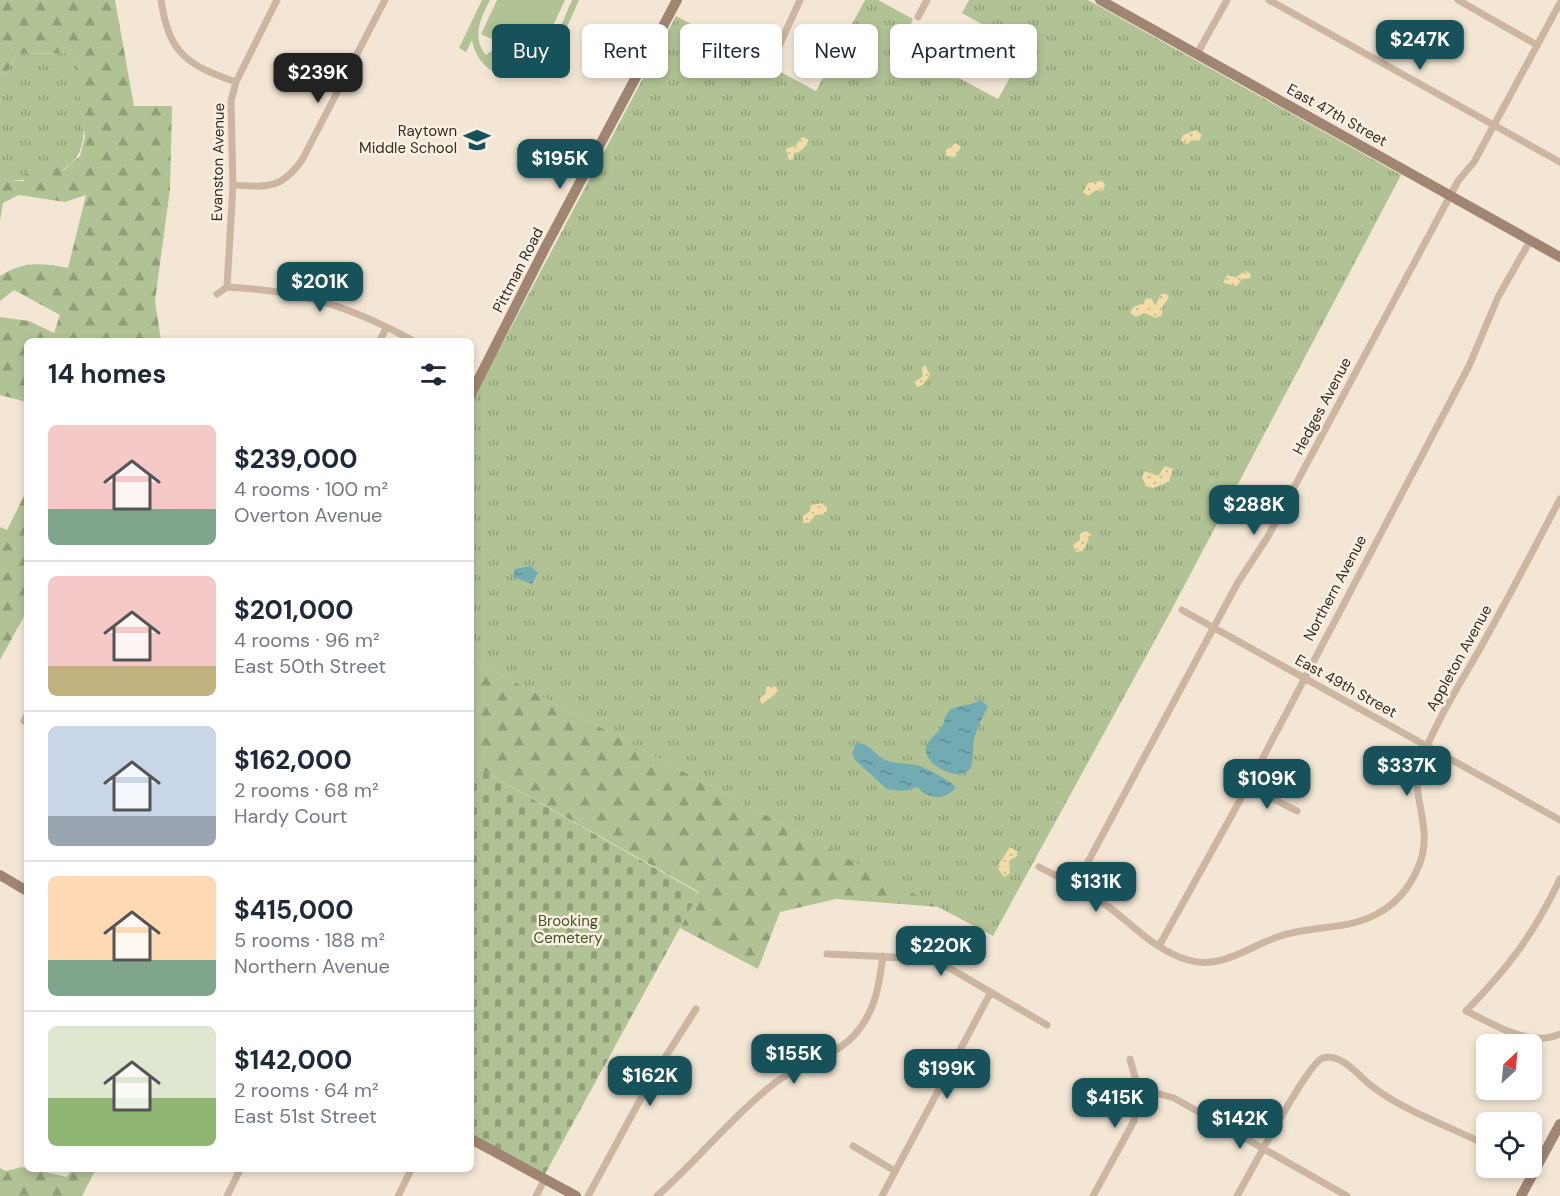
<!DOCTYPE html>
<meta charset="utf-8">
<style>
:root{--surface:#fff;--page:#f2f2f3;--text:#1f2937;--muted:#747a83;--line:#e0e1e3;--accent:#17525a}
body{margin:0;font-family:"DM Sans",sans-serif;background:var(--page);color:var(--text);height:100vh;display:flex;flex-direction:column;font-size:22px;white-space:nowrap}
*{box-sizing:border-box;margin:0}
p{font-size:20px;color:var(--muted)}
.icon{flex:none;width:33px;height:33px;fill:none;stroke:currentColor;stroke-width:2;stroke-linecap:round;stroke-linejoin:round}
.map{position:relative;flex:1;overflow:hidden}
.sheet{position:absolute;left:24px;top:338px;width:450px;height:834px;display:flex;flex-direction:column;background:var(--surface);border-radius:9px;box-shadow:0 3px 9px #0003}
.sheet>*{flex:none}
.banner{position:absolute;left:492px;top:24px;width:570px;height:54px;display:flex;gap:12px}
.needle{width:39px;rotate:26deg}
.fabs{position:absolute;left:1476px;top:1034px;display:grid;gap:12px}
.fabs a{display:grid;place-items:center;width:66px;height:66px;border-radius:9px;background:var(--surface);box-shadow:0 3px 9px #0003;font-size:30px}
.price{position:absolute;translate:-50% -51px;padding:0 14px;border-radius:12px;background:var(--accent);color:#fff;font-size:20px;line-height:39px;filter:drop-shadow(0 2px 3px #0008)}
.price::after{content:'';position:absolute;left:50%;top:36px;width:18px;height:14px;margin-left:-9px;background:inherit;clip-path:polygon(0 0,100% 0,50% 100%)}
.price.current{background:#222;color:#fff}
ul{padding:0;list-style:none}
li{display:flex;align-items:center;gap:18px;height:150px;padding:0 24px}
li+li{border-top:2px solid var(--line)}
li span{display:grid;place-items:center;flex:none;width:168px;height:120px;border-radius:9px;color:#555}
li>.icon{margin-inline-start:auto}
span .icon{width:72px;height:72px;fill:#fffc;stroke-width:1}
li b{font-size:26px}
h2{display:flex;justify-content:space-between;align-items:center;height:72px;padding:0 24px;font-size:26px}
.tag{padding:0 21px;border-radius:9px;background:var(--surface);box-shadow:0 3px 9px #0003;font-size:21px;line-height:54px}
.tag.current{background:var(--accent);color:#fff}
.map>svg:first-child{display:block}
.grass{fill:url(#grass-tufts)}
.forest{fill:url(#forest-firs)}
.sand{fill:url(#sand-dots)}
.cemetery{fill:url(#cemetery-stones)}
.pitch{fill:#b1c395}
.water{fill:url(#water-ripples)}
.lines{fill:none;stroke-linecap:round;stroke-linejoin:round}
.street{stroke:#ccb6a1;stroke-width:7}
.secondary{stroke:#9f8572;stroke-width:10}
.labels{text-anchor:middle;stroke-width:5;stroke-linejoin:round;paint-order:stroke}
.street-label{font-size:15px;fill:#352a24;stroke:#faf0e2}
.poi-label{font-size:15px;fill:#352a24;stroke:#faf0e2;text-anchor:end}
.park-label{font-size:15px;fill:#425526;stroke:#faf0e2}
</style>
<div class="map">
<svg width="1560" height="1196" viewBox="0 0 1560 1196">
<defs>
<pattern id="grass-tufts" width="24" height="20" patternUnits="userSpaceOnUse" patternTransform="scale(1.5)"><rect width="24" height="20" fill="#b1c395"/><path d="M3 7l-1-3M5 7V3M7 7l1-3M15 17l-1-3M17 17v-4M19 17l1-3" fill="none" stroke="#919f79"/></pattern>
<pattern id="forest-firs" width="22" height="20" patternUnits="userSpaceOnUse" patternTransform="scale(1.5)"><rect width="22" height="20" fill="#b1c395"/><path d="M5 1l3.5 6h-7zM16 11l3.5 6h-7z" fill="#919f79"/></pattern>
<pattern id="sand-dots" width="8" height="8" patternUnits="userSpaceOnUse" patternTransform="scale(1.5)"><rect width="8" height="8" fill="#f2dda8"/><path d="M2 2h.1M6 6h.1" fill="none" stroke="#d0be90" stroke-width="1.8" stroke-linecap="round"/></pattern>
<pattern id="cemetery-stones" width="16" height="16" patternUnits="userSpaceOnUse" patternTransform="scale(1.5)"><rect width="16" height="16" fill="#b1c395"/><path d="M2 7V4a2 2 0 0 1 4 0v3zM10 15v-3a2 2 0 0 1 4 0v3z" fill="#919f79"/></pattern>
<pattern id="water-ripples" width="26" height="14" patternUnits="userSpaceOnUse" patternTransform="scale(1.5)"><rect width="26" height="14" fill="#72acb2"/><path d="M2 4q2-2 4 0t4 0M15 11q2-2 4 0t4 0" fill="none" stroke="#5e8c91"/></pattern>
</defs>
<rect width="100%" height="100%" fill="#f3e6d5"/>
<!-- grass -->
<path class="grass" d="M865,0h13l35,19 -12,28 97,52 28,-50 -64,-36 7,-13h119l313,175 -229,434 -179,327 -522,-277v-256l205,-387 140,75z
M74,53c11,82 33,126 -74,128v-107l8,-2 8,-18z"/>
<!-- forest -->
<path class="forest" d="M0,0h115l19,106h38l-2,83 -15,112 6,39h-134v62l-27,-7v-78l29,4 25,12 6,-18 -46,-25 -14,11v-25c23,-15 42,-13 68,-8l18,-73 -21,7 -46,-7 -16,8 -3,18v-40h24l5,-12 15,-6 20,7 16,-14 5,-19 -11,-84 -58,1 -8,18 -8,2z
M27,490v121l-27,49v-133l7,3z
M471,659l468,248 -103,-8 -56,13 -22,57 -78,-41 19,-36 -228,-128z
M22,1167l45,10 5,-8h24l-14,27h-82v-28l6,3z"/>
<!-- sand -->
<path class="sand" d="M1196,130l6,5 -3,6 -7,-1 -5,4 -6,-3 2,-6z
M802,137l6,2c0,7 -7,13 -14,14l-1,6 -4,1 -3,-11 10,-4z
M956,143l5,4 -6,10 -9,-1v-6z
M1101,181l4,3 -2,7 -7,-1 -8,6 -5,-4 5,-9z
M1245,271l5,2 1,5 -9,1 -5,7 -14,-3 4,-8 9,2z
M1161,294h5l3,3 -6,9 -1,9 -6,3 -12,-5 -8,4 -6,-4 3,-6 9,-3 5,-6 5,1 3,7z
M925,365l5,10 -7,10 -6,2 -2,-5 8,-6 -1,-8z
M1165,466l8,3 -4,13 -16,6 -7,-2 -4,-9 3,-6 13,5z
M822,503l5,5 -1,6 -11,1 -6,8h-6v-7l7,-5 1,-6z
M1085,531l6,3 -8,17 -7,1 -3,-7 7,-5v-6z
M767,686l9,1 2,5 -16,12 -3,-5 6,-5z
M1010,847l7,4v5l-8,5 1,12 -6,4 -7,-10z"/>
<!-- cemetery -->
<path class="cemetery" d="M471,764l228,129 -154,281 -74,-39z"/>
<!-- pitch -->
<path class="pitch" d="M482,0h8c-9,18 -19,37 -4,55l12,-9 18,8 2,16c32,-4 42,-44 54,-70h7c-16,34 -33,94 -83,73 -13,-6 -22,-19 -24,-33l-6,12 -7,-4z
M497,0h68l-28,60 -56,-26z"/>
<!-- water -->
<path class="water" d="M531,566l7,7 -6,11 -19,-7 2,-8z
M980,700l8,6c-5,12 -12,22 -14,34 -2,9 1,25 -6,31 -14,10 -44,-7 -42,-23 2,-10 12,-13 16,-22 3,-5 3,-12 8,-16 9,-6 22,-4 30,-10z
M856,743c16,0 18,13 32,18 9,3 18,2 28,4 8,1 36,17 40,22 -11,15 -27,12 -39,0l-15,4 -15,-2 -32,-29 -3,-6z"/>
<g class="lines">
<!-- street -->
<path class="street" d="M161,0c8,54 26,65 75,82
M1269,0l291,162
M1458,0l79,45
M918,17l9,-17
M1197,54l30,-54
M775,55l25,-55
M233,185c33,2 48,5 69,-25l83,-160
M227,287l6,-102 -2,-84 5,-19 41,-82
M227,287c74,4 120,18 185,53
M217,294l10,-7
M380,340l7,-13
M1182,610l378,210
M24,721l3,-6
M1248,786l49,25
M1039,867c21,11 44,22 63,35 29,20 51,48 86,58 37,11 65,-18 99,-26 29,-8 61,-5 88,-19 20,-10 33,-25 42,-45 20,-41 -9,-75 3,-107 15,-40 39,-78 61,-116 27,-49 53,-98 79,-148
M1560,879c-26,55 -52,89 -94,132 27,13 64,37 94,23
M1075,886l162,-302 30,-46 191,-357 16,-19 86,-159
M1159,946l89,-160 221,-420 29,-69 32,-56
M827,954l89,4 23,4 108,63
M1138,1088l36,10 173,98
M853,1146l42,25
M227,1196l14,-28
M398,1196l14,-28
M536,1196l9,-17
M588,1196l64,-118 44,-69
M657,1196c41,-36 75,-80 119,-114 25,-19 61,-25 81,-50 19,-23 22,-47 26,-76
M882,1196l109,-204
M1093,1196l41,-75 4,-33 -8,-29
M1237,1196c12,-20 71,-135 86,-138 20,-5 36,19 50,29 31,24 78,40 113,58"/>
<!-- secondary -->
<path class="secondary" d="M1100,0l460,257
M471,394l75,-148 131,-246
M0,875l27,16
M471,1139l105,57
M1521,1196l39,-72"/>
</g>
<!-- icons -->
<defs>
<g id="school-bare" transform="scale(2.07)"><path d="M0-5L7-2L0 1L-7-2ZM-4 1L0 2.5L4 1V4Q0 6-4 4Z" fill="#17525a" stroke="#faf0e2" stroke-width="2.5" paint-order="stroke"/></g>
</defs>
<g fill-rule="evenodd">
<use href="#school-bare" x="477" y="140"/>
</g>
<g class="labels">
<!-- street labels -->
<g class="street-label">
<text transform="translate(1337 115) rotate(29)" y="5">East 47th Street</text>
<text transform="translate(218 162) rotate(-89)" y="5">Evanston Avenue</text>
<text transform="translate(518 270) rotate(-63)" y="5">Pittman Road</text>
<text transform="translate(1322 406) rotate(-62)" y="5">Hedges Avenue</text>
<text transform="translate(1335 588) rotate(-62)" y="5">Northern Avenue</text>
<text transform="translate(1459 658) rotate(-61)" y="5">Appleton Avenue</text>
<text transform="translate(1346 686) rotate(29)" y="5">East 49th Street</text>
</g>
<!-- poi labels -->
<g class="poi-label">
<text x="457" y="136">Raytown<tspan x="457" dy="17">Middle School</tspan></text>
</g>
<!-- park labels -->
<g class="park-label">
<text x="568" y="926">Brooking<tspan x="568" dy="17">Cemetery</tspan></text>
</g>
</g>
</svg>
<div class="fabs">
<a><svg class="needle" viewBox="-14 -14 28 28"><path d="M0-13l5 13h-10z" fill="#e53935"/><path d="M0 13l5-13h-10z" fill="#747a83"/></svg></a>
<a><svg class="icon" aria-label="locate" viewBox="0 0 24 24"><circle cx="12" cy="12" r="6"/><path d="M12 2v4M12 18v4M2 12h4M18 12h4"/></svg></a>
</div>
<b class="price" style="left:1420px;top:71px">$247K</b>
<b class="price current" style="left:318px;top:104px">$239K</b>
<b class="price" style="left:560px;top:190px">$195K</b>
<b class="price" style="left:320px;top:313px">$201K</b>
<b class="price" style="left:1254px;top:536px">$288K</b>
<b class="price" style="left:1407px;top:797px">$337K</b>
<b class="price" style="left:1267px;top:810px">$109K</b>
<b class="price" style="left:1096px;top:913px">$131K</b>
<b class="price" style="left:941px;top:977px">$220K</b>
<b class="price" style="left:794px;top:1085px">$155K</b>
<b class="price" style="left:947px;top:1100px">$199K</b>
<b class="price" style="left:650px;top:1107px">$162K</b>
<b class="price" style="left:1115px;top:1129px">$415K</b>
<b class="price" style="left:1240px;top:1150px">$142K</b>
<div class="banner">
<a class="tag current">Buy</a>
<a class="tag">Rent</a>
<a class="tag">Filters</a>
<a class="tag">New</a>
<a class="tag">Apartment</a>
</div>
<section class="sheet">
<h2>14 homes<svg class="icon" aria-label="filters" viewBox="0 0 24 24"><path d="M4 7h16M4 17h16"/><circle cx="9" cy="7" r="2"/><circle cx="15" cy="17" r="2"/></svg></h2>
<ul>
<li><span style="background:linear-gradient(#f6c9c9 70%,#7fa58c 0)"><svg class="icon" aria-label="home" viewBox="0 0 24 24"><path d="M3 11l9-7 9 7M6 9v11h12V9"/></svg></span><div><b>$239,000</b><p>4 rooms · 100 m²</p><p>Overton Avenue</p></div></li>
<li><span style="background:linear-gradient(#f6c9c9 75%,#c2b280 0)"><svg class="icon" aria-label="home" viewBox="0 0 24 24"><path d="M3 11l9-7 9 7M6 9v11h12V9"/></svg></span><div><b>$201,000</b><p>4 rooms · 96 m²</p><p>East 50th Street</p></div></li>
<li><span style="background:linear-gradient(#c9d6e8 75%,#9aa5b1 0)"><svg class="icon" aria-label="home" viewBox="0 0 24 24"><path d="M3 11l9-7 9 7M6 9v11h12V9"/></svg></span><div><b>$162,000</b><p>2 rooms · 68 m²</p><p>Hardy Court</p></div></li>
<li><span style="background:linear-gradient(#ffd9b3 70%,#7fa58c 0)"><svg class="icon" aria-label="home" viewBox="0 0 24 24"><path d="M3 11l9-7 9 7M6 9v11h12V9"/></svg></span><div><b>$415,000</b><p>5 rooms · 188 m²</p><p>Northern Avenue</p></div></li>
<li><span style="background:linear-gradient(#dfe7d0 60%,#8fb573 0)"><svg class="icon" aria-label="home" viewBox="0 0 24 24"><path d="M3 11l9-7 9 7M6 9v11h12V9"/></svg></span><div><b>$142,000</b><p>2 rooms · 64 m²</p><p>East 51st Street</p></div></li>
</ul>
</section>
</div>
